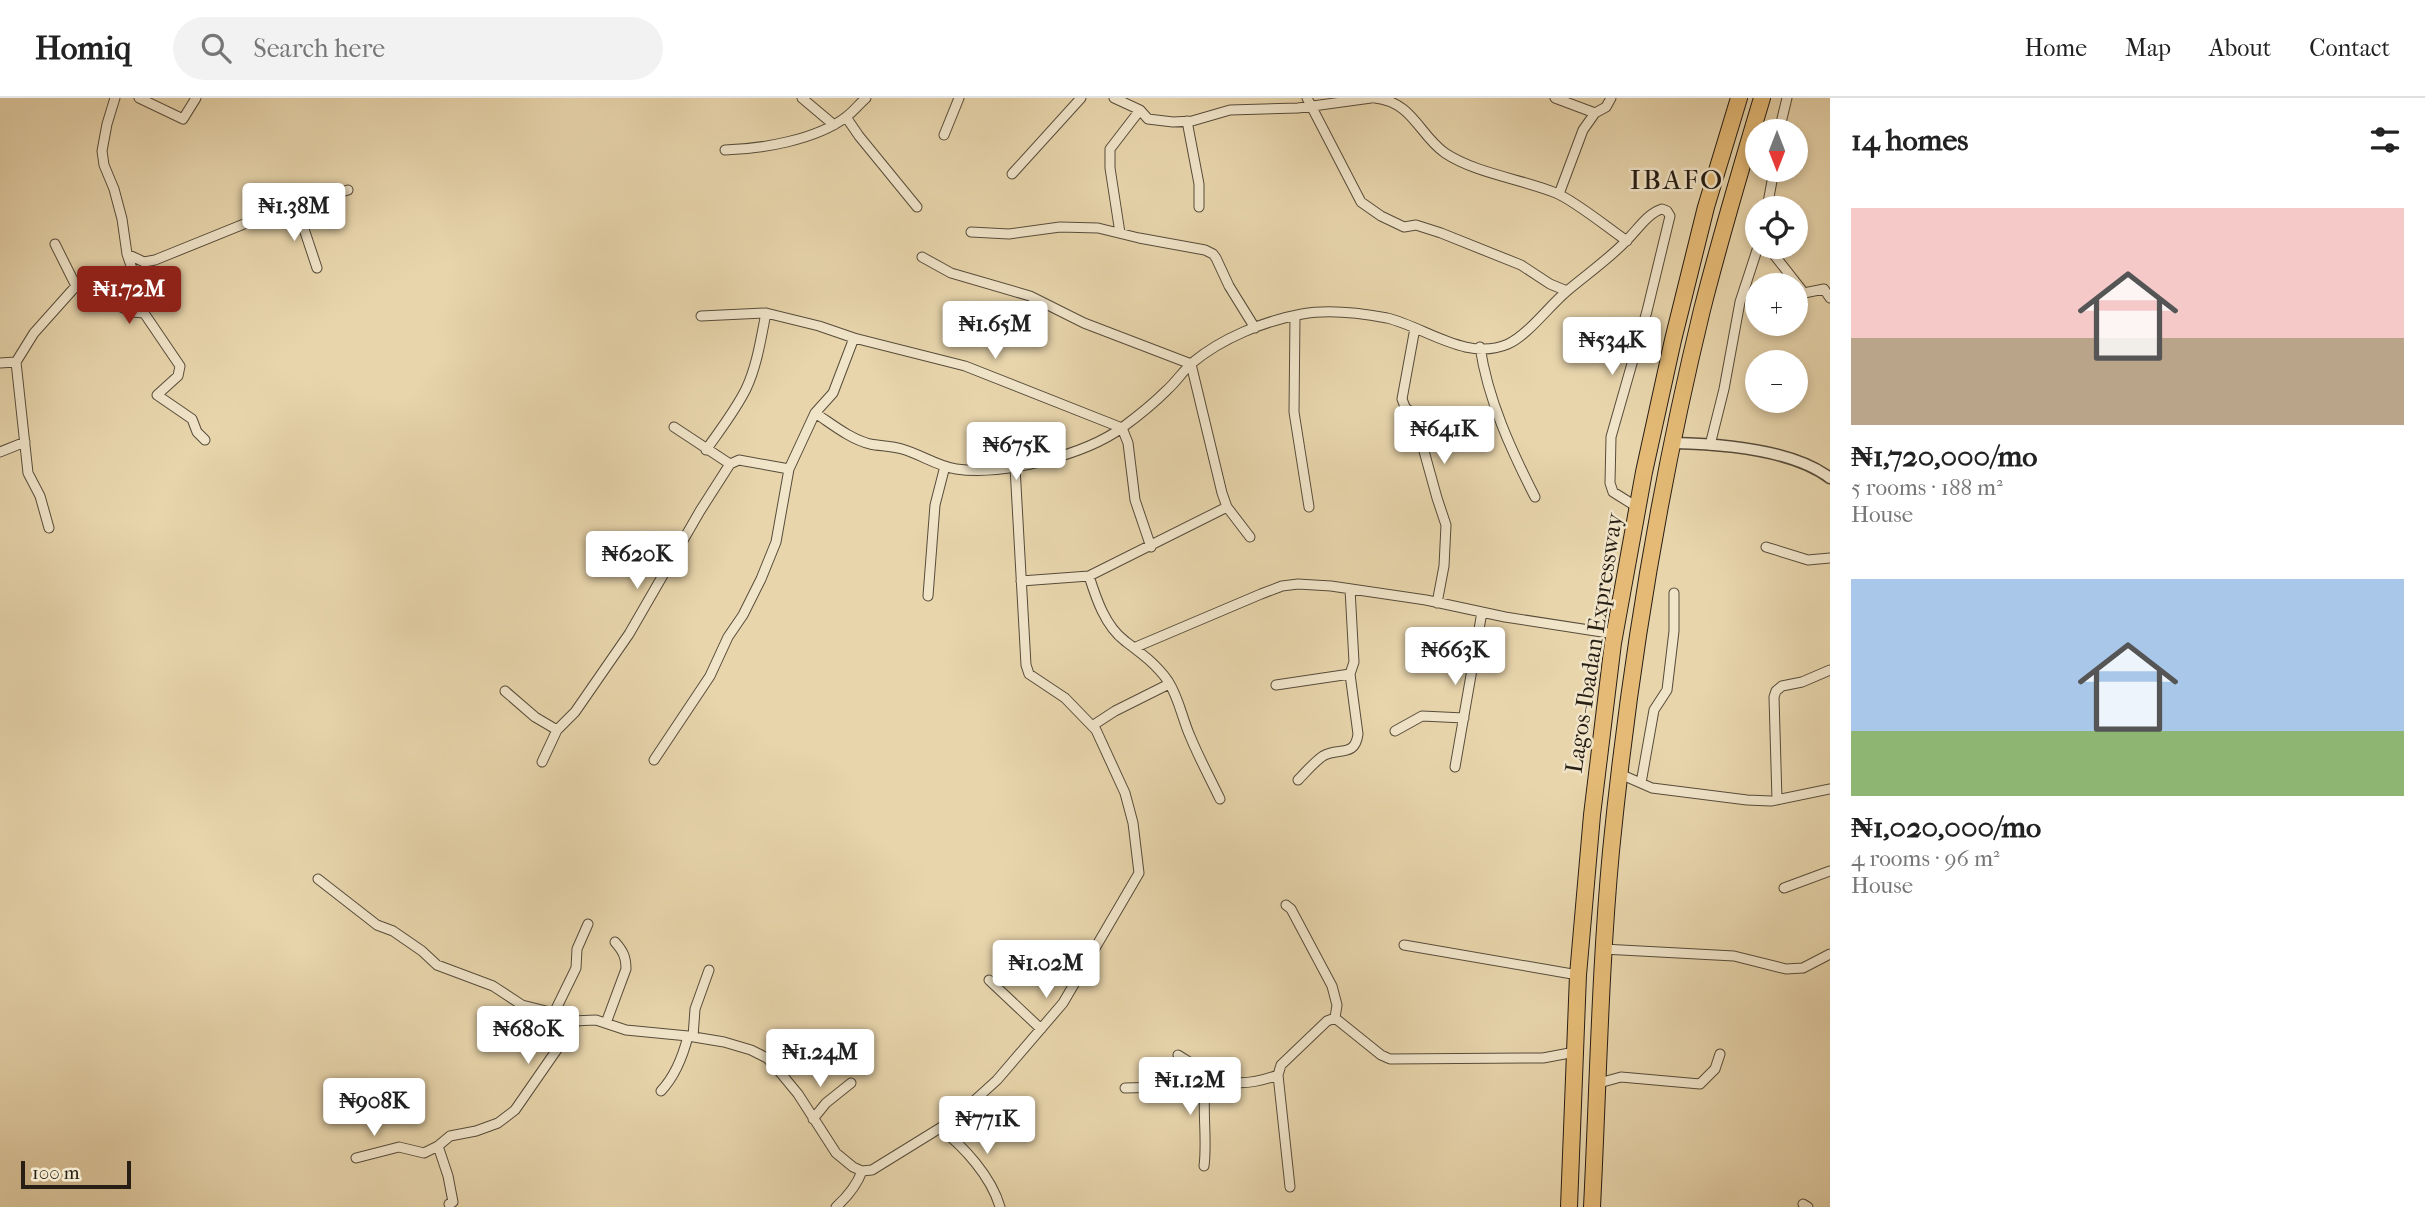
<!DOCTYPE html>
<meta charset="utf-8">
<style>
:root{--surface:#fff;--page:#f2f2f2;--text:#222;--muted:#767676;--line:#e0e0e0;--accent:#8f2418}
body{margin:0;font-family:"IM FELL French Canon",serif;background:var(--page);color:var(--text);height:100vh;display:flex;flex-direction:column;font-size:26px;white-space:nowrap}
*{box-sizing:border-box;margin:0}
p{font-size:23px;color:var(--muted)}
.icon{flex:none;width:38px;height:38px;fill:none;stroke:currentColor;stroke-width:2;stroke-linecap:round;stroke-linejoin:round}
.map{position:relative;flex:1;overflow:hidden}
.sheet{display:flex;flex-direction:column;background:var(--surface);width:595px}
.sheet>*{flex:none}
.needle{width:46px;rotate:180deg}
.buttons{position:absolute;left:1745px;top:21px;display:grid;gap:14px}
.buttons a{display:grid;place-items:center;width:63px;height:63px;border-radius:50%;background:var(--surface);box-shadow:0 4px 10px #0003;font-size:35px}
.scale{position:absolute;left:21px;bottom:18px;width:110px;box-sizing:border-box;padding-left:7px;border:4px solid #271e14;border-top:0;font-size:19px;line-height:24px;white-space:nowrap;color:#271e14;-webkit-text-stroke:5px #f0e4c9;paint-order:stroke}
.price{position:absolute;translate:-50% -60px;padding:0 16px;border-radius:7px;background:#fff;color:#222;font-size:23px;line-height:46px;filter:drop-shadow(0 2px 4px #0008)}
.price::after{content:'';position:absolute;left:50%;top:42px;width:21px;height:16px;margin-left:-10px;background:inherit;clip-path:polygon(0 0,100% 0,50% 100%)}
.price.current{background:var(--accent);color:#fff}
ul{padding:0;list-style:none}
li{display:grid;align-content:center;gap:14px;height:371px;padding:0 21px}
li span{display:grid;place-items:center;height:217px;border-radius:0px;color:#555}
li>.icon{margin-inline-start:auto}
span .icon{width:126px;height:126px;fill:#fffc;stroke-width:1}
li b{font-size:30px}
h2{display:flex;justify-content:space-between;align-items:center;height:84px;padding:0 21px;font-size:30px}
header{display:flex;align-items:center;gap:42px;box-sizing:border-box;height:98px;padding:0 35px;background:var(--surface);border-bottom:2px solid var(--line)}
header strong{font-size:33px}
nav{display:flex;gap:38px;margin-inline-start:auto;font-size:24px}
.search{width:490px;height:63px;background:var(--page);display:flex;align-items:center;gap:18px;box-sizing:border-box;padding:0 24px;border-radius:38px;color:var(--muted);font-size:26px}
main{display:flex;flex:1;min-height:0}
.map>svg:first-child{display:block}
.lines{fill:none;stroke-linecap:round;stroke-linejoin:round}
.minor-casing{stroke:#574c3a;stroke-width:11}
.tertiary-casing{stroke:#574c3a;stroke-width:13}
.motorway-casing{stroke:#271e14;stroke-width:18}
.minor{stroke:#f0e4c9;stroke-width:9}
.tertiary{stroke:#f0e4c9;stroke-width:10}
.motorway{stroke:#e4ba76;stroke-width:16}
.labels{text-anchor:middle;stroke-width:5;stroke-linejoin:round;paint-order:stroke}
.street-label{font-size:24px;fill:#271e14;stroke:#f0e4c9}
.quarter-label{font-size:28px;letter-spacing:2px;fill:#271e14;stroke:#f0e4c9}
</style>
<header>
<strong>Homiq</strong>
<div class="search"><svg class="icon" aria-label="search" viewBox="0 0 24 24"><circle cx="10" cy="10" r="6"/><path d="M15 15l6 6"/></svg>Search here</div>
<nav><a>Home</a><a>Map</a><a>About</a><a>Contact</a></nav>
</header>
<main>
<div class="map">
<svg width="1830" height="1109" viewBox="0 0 1830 1109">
<rect width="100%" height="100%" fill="#e8d5ac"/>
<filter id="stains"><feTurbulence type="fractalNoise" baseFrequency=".00286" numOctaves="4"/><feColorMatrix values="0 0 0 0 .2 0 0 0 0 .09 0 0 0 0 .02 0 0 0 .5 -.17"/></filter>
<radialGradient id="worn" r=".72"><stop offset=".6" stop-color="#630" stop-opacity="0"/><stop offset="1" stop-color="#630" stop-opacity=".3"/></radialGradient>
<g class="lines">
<!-- minor casing -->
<g class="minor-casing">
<path id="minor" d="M139,0l44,21 13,-21
M802,0l32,27
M1114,0l26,12 8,9 25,3 19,-1 38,-11 68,-2 73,-10
M1307,0l54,104 20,14 23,11 12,-2 25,8 80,32 29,19 17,7
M1375,0c38,4 44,37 70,55 30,20 76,26 111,40 19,8 52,35 71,48
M1555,0l40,15
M846,19l13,19 58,71
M1187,23l12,63v23
M1779,33l8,-33
M944,37l15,-37
M725,52c36,-1 91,-10 121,-33 7,-5 13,-13 20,-19
M1012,76l69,-76
M1559,96l24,-64 12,-17 11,-6 5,-9
M1767,110l7,-38
M278,113l16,4 8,8 15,45
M971,134l38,2 51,-7 38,1 41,10 66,12 8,4 3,4 13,28 26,42
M1120,135l-10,-65v-19l30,-39
M55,146l21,42
M1768,149l36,46 20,-4 6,9
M127,156l17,8 11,-2 121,-49 72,-21
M922,159l29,16 79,23 54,27 107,41
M144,215l36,53 -2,10 -21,19 35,24 5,13 8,8
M701,218l65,-3 53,13 35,12 111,28 157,62 6,15 7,57 16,47
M1295,218l-1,96 15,95
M1415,230l-13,71 3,8 9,8 23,83 9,27 -2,41 -7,37
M1480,249c8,53 31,103 55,150
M0,265l16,-1
M1191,266l31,129 5,14 23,30
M815,315c17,11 35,26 55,31 10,2 21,2 32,5 18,5 35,17 54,20 47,7 129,-14 167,-42 15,-11 31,-24 44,-37 9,-8 16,-19 25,-27 30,-25 72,-42 110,-49 26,-5 59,-1 85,4 38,9 80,44 121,26 20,-9 41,-38 59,-53 20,-17 42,-32 60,-51 11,-11 21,-27 35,-31l5,2 3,5 -23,95 -36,126 -1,46 3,9 24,15
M674,329l56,37
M1710,347l14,-56 16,-87 18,-55
M706,352c14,-20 29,-39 40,-61 11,-23 15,-51 20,-76
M0,354l25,-10
M49,430l-9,-32 -12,-23 -12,-111 18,-29 42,-47 56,26 12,1 -3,-18 -14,-41 -5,-35 -8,-30 -10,-24 -2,-14 5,-27 8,-26
M1766,449l42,13 22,-2
M1089,478c7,22 16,50 36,65 16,12 31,23 43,40 11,17 14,37 22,55 9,22 20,42 30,63
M1021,483l68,-5 138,-69
M928,498l7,-91 10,-39
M1136,549l125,-53 21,-8 16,-2 33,2 95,14 79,17 110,17
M1276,587l74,-11 4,-12 -4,-73
M505,593l30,26 22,13
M1092,628l23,-15 54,-27
M1395,633l27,-15 42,2
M654,662l56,-84 18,-39 15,-22 18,-36 15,-37 13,-73 26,-56 18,-20 21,-55
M542,664l15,-32 18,-18 54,-78 71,-123 30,-47 9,-4 50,9
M1455,669l27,-155
M1620,676l32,14 95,12 24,1 59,-12
M1298,682c8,-8 16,-18 25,-24 15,-9 32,2 35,-22l-8,-60
M1641,685l13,-73 13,-20 7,-59v-38
M1777,702l-3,-103 2,-6 6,-5 20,-4 28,-12
M318,781l59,46 16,6 29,20 15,14 56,21 29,19 32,8 18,8 24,-1 30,10 62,6 36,6 27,8 16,8 12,13 19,23 38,59 17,14 9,4 10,-1 81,-50 44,-40 66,-77 76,-130 -6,-50 -8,-30 -29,-63 -31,-32 -36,-24 -3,-9 -11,-198
M1784,790l46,-17
M1286,807l5,4 41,77 5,19 -2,13
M1404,847l174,30
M1603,851l131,7 52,13 17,-1 27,-14
M989,882l52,49
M554,915l22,-45 1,-19 11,-25
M1335,920l46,37 9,4 153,-1 32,-6
M606,925l20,-54c0,-12 -3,-18 -11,-27
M693,939l2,-28 14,-39
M1178,957c40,25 53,37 100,20
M1599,985l22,-6 79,7 15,-15 5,-15
M1125,990l40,-1 39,4
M661,993c15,-16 22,-35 27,-55
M813,1021l13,-16 25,-20
M940,1030c24,19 51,48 60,79
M438,1048l10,30 5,26 -4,2
M356,1060l43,-11 25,6 14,-7 12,-10 26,-5 22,-8 17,-13 61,-88
M1204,1068c4,-31 -4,-62 4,-92
M1290,1089l-12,-112 3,-10 46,-44 8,-3
M1803,1106l5,3
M836,1109c11,-10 21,-22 26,-36"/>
</g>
<!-- tertiary casing -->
<g class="tertiary-casing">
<path id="tertiary" d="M1674,345c47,1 118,6 156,35"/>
</g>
<!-- motorway casing -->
<g class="motorway-casing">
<path id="motorway" d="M1569,1109l9,-232 14,-160 21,-172 31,-171 29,-132 33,-133 33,-109
M1592,1109c6,-119 8,-238 19,-356 18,-181 48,-364 91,-541 18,-71 39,-142 60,-212"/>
</g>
<!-- minor -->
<use href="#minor" class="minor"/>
<!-- tertiary -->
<use href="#tertiary" class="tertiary"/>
<!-- motorway -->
<use href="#motorway" class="motorway"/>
</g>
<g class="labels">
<!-- street labels -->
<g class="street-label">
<text transform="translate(1594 545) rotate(-81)" y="8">Lagos-Ibadan Expressway</text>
</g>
<!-- quarter labels -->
<g class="quarter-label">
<text x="1677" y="91">IBAFO</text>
</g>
</g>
<rect width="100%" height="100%" filter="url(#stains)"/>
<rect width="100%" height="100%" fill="url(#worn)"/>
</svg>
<div class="buttons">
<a><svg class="needle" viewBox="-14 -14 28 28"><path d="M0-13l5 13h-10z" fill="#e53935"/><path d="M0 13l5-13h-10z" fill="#767676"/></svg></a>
<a><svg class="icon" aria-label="locate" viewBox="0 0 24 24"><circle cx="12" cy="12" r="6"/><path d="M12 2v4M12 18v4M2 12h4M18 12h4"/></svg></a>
<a>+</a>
<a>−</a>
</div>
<div class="scale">100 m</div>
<b class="price" style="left:294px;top:145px">₦1.38M</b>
<b class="price current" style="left:129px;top:228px">₦1.72M</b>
<b class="price" style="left:995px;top:263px">₦1.65M</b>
<b class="price" style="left:1612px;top:279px">₦534K</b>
<b class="price" style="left:1444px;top:368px">₦641K</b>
<b class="price" style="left:1016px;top:384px">₦675K</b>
<b class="price" style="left:637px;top:493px">₦620K</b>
<b class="price" style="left:1455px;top:589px">₦663K</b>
<b class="price" style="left:1046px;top:902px">₦1.02M</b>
<b class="price" style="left:528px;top:968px">₦680K</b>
<b class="price" style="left:820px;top:991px">₦1.24M</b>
<b class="price" style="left:1190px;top:1019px">₦1.12M</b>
<b class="price" style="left:374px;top:1040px">₦908K</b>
<b class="price" style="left:987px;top:1058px">₦771K</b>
</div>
<section class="sheet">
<h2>14 homes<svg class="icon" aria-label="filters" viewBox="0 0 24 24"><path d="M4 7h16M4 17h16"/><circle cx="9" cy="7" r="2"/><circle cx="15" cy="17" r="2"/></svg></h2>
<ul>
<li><span style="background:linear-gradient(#f6c9c9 60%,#b9a48a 0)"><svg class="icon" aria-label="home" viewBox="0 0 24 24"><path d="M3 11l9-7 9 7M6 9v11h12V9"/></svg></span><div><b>₦1,720,000/mo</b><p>5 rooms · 188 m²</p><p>House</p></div></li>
<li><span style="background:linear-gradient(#a9c7e8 70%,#8fb573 0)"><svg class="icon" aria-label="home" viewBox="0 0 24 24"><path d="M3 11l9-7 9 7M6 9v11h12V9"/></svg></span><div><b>₦1,020,000/mo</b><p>4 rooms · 96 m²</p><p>House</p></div></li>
</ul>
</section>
</main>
